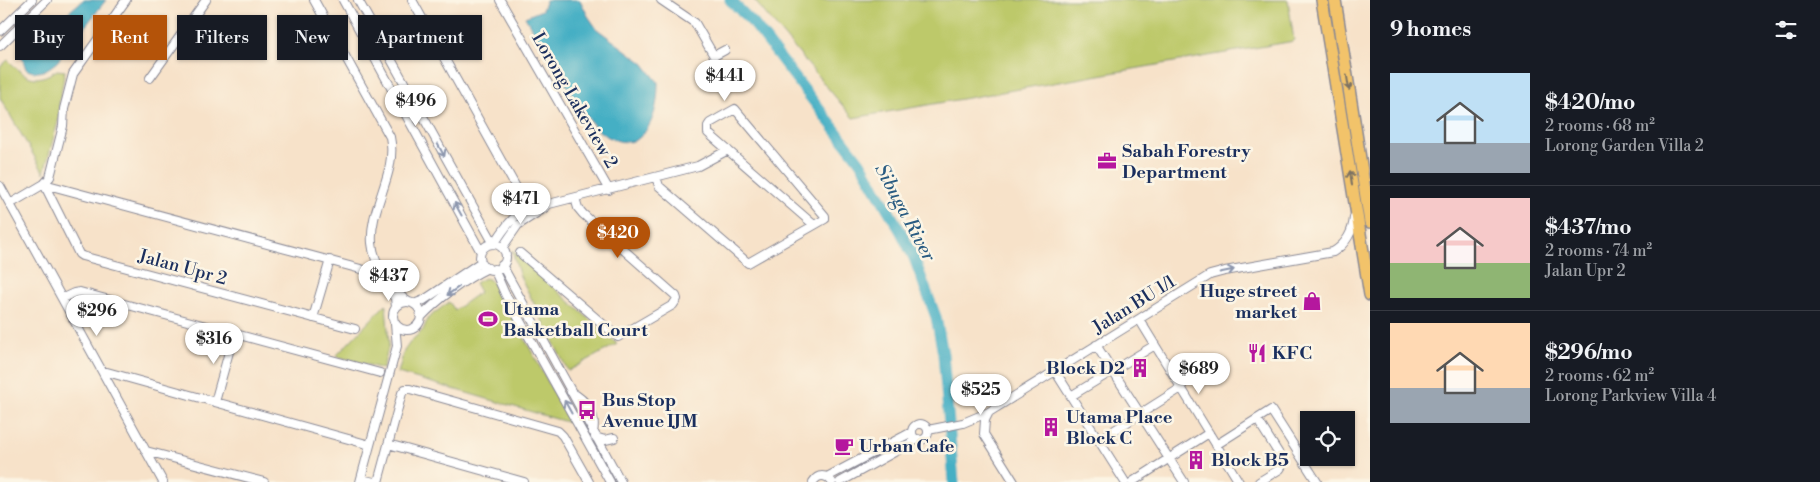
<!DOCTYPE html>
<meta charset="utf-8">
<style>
:root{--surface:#171b24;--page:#242831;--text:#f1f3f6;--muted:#9ea1a6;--line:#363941;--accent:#b45309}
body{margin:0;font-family:"Libre Bodoni",serif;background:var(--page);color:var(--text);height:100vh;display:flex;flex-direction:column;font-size:19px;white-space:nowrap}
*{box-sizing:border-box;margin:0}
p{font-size:16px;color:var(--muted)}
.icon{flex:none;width:28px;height:28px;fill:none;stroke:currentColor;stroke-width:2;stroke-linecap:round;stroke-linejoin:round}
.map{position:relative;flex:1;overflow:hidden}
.drawer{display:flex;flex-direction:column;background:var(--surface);width:450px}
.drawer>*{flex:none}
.banner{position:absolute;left:15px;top:15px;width:475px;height:45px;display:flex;gap:10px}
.controls{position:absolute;left:1300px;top:411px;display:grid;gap:10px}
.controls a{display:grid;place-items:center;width:55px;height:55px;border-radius:0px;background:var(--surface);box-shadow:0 1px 4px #0004;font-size:25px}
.price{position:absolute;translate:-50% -42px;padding:0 11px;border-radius:18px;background:#fff;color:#222;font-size:16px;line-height:32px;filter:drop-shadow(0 1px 2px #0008)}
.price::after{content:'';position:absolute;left:50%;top:30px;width:15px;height:11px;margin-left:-8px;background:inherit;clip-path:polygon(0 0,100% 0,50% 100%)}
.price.current{background:var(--accent);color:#fff}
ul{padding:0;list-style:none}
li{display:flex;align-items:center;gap:15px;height:125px;padding:0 20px}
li+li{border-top:1px solid var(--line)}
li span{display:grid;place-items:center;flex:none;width:140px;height:100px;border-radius:0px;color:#555}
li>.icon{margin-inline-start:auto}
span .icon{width:60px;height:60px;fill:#fffc;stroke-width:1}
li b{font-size:21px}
h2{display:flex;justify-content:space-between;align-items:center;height:60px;padding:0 20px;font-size:21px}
.chip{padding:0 18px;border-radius:0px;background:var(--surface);box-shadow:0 1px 4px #0004;font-size:18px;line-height:45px}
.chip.current{background:var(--accent);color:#fff}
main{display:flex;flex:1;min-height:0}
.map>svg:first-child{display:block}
.green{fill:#bdc96b;stroke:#6c7c64}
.water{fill:#45afc4;stroke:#306f91}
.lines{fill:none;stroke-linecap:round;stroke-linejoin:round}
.river{stroke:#45afc4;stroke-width:11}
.minor-casing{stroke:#898894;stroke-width:10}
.highway-casing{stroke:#898894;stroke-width:14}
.minor{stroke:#fff;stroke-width:8}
.highway{stroke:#f2c36a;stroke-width:11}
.oneway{stroke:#7c7263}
.oneway2{stroke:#8d97ae}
.labels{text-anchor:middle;stroke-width:5;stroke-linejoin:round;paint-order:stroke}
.street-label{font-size:18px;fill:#1b2f5e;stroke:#fcf5e5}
.poi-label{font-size:18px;font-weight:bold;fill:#1b2f5e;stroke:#fcf5e5;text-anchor:start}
.water-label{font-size:19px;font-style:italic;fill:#2a5c82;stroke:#fcf5e5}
</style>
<main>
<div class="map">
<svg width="1370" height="482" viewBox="0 0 1370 482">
<rect width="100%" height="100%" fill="#fcf5e5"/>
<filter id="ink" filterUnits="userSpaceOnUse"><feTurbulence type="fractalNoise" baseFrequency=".02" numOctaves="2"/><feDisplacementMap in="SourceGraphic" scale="10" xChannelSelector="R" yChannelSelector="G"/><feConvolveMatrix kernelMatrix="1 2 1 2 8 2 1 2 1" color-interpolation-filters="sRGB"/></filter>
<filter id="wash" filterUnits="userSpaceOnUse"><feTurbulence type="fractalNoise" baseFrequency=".0096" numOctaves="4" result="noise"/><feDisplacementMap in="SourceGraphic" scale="20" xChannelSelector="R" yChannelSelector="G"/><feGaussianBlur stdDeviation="1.12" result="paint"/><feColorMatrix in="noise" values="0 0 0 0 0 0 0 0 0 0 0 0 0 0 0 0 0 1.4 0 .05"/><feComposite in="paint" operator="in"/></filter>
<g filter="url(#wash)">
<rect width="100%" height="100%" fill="#f7e2c9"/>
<!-- green -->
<path class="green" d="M754,0h534l6,41 -441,77z
M8,60c17,17 26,25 49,10l8,1 -6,33v14l-15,55 -44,-75v-31z
M512,250l105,94 -49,27 -49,-97z
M484,278l5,1 9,10 72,134 -172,-50 6,-22 7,-10 12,-11 5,-12 21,-16 6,8 25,-18 -5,-9z
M386,304l3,40 -6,25 -47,-13z"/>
<!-- water -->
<path class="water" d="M83,0h23l-49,62c-10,8 -19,14 -31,7l-4,-12 4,-9z
M546,0h34l8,16 9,13 46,34 15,19c0,20 -3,42 -19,56 -13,10 -35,-1 -44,-11 -7,-8 -12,-17 -18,-26 -19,-27 -35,-56 -52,-84l17,-7z"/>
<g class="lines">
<!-- river -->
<path class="river" d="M730,0l24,24 106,138 41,70 13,26 22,59 7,37 11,128"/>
</g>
</g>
<g filter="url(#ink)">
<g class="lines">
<!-- minor casing -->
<g class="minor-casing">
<path id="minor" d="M314,0l76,137c8,36 -21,70 -18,106 1,12 6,22 11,32l-1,6 13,17 1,9
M343,0l138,252
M358,0l136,244c18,-26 22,-35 55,-40l149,-38 30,-16
M412,0l120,216
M500,0l109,190
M661,0l34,23 19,33 11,-6
M0,31l32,-31
M0,46l47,-46
M150,78l56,-78
M656,177l3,9 89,77 77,-44v-3l-90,-107 -25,14 -2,3v7l106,92
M44,184l35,70 3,2 273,73
M44,184l324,87h13
M0,186l163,296
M10,204l34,-20 6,-7 13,-51 1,-17 9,-35 53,-74
M480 257a13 13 0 1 1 26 0a13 13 0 1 1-26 0Z
M502,248l16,-23 28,-18
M520,253l98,84 55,-32 4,-6 -1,-3 -93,-82 -5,-6 -3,-10
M502,265l119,217
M494,269l11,25 105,188
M383,275l6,1c7,11 8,20 20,26
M63,298l11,-5 6,-1 300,81
M393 316a14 14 0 1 1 28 0a14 14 0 1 1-28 0Z
M414,304l10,-4 57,-38
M421,317c17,-18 44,-38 67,-49
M313,318l17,-58
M1139,319l100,163
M1096,345l88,137
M1055,371l70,111
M103,372h4l263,73
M571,392c15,8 26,22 22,40
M1071,396l84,-51
M215,402l19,-68
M989,412l-4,8 -1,14 30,48
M1257,419l27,43 -4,7 -21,13
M912 432a8 8 0 1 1 16 0a8 8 0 1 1-16 0Z
M928,430l35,-7 26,-11 221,-137 15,-4 108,-19c13,-8 20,-21 21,-35
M595,437l10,3 9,-2
M1099,440l82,-52
M388,444l136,38
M1216,445l55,-35 46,72
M146,451l118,31
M827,477l85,-45
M361,479l13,3
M360,482l37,-136 -2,-22
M378,482l24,-89 3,-4h5l148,42 5,5 26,46
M813,482c5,-8 13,-8 19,0
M840,482l78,-43
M1132,482l77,-49"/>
</g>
<!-- highway casing -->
<g class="highway-casing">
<path id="highway" d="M1322,0l48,295
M1335,0l35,222"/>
</g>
<!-- minor -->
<use href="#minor" class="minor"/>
<!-- highway -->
<use href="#highway" class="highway"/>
</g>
<!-- one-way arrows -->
<defs><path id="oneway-shaft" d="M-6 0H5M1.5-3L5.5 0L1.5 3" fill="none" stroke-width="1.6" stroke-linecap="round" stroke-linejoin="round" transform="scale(1.25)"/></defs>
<g class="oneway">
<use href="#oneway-shaft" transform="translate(1348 83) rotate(81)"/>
<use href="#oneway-shaft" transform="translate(1351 178) rotate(-98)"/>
</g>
<g class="oneway2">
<use href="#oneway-shaft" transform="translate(441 150) rotate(61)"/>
<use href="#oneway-shaft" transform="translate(458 209) rotate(-119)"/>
<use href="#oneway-shaft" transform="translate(1227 271) rotate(-12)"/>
<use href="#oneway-shaft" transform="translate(453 291) rotate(144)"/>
<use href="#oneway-shaft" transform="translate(568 407) rotate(-119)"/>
</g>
</g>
<!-- icons -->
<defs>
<g id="office-bare" transform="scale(1.5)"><path d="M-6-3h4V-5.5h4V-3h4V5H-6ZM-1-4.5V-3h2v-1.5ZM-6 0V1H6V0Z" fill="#b5179e" stroke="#fcf5e5" stroke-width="2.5" paint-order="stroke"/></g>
<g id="shop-bare" transform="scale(1.5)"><path d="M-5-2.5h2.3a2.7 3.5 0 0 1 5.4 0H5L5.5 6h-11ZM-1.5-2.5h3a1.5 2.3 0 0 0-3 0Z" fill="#b5179e" stroke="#fcf5e5" stroke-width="2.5" paint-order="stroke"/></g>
<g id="stadium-bare" transform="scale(1.5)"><path d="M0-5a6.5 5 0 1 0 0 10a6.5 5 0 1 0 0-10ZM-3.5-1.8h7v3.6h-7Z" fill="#b5179e" stroke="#fcf5e5" stroke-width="2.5" paint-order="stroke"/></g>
<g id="restaurant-bare" transform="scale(1.5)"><path d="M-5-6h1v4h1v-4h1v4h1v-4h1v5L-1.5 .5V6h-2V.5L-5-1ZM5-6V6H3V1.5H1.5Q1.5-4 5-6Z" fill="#b5179e" stroke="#fcf5e5" stroke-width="2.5" paint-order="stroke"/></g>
<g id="building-bare" transform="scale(1.5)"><path d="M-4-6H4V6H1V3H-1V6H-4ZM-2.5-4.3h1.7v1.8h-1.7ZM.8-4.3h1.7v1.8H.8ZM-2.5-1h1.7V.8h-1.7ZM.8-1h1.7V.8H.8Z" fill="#b5179e" stroke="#fcf5e5" stroke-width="2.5" paint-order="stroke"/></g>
<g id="bus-bare" transform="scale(1.5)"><path d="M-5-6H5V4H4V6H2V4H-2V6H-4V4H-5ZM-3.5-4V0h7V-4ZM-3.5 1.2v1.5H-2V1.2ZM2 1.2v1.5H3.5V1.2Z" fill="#b5179e" stroke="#fcf5e5" stroke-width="2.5" paint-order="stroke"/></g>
<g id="cafe-bare" transform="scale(1.5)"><path d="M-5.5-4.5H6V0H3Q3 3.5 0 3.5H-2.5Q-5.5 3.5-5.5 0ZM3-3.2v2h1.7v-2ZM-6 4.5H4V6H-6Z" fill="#b5179e" stroke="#fcf5e5" stroke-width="2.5" paint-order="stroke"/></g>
</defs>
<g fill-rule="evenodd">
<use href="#office-bare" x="1107" y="161"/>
<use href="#shop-bare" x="1312" y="301"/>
<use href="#stadium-bare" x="488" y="319"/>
<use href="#restaurant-bare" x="1257" y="353"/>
<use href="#building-bare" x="1140" y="368"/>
<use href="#bus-bare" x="587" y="410"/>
<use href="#building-bare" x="1051" y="427"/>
<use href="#cafe-bare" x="844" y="446"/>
<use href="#building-bare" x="1196" y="460"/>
</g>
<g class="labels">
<!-- street labels -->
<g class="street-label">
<text transform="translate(575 100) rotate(60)" y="6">Lorong Lakeview 2</text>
<text transform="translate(183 267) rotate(15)" y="6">Jalan Upr 2</text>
<text transform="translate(1134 304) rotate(-32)" y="6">Jalan BU 1/1</text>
</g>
<!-- poi labels -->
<g class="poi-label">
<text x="1122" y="157">Sabah Forestry<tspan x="1122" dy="21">Department</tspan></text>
<text x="1297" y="297" text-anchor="end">Huge street<tspan x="1297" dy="21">market</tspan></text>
<text x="503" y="315">Utama<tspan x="503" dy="21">Basketball Court</tspan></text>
<text x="1272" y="359">KFC</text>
<text x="1125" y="374" text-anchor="end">Block D2</text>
<text x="602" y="406">Bus Stop<tspan x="602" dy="21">Avenue IJM</tspan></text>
<text x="1066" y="423">Utama Place<tspan x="1066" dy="21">Block C</tspan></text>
<text x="859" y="452">Urban Cafe</text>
<text x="1211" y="466">Block B5</text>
</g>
<!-- water labels -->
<g class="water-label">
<text transform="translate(906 212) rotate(62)" y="7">Sibuga River</text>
</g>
</g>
</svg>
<div class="controls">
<a><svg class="icon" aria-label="locate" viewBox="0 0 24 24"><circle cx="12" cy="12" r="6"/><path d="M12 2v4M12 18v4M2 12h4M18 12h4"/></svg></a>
</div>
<b class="price" style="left:725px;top:102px">$441</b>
<b class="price" style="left:416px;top:127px">$496</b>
<b class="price" style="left:521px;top:225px">$471</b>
<b class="price current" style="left:618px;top:259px">$420</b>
<b class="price" style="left:389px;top:302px">$437</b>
<b class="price" style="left:97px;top:337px">$296</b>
<b class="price" style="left:214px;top:365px">$316</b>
<b class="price" style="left:1199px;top:395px">$689</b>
<b class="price" style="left:981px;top:416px">$525</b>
<div class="banner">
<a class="chip">Buy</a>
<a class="chip current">Rent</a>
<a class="chip">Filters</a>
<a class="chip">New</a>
<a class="chip">Apartment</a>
</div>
</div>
<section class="drawer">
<h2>9 homes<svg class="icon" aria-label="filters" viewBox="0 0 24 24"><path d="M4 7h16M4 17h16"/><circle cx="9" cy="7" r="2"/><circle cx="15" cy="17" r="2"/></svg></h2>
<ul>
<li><span style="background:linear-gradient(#bfe0f5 70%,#9aa5b1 0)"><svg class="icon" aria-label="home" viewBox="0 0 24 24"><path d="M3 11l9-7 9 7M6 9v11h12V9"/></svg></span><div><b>$420/mo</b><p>2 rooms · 68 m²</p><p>Lorong Garden Villa 2</p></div></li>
<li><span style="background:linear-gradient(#f6c9c9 65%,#8fb573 0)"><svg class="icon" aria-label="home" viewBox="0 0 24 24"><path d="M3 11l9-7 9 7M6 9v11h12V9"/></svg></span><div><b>$437/mo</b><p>2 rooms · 74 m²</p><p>Jalan Upr 2</p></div></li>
<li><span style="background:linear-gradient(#ffd9b3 65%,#9aa5b1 0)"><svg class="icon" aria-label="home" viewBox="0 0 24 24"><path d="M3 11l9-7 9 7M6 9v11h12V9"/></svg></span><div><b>$296/mo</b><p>2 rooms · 62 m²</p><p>Lorong Parkview Villa 4</p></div></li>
</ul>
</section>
</main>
